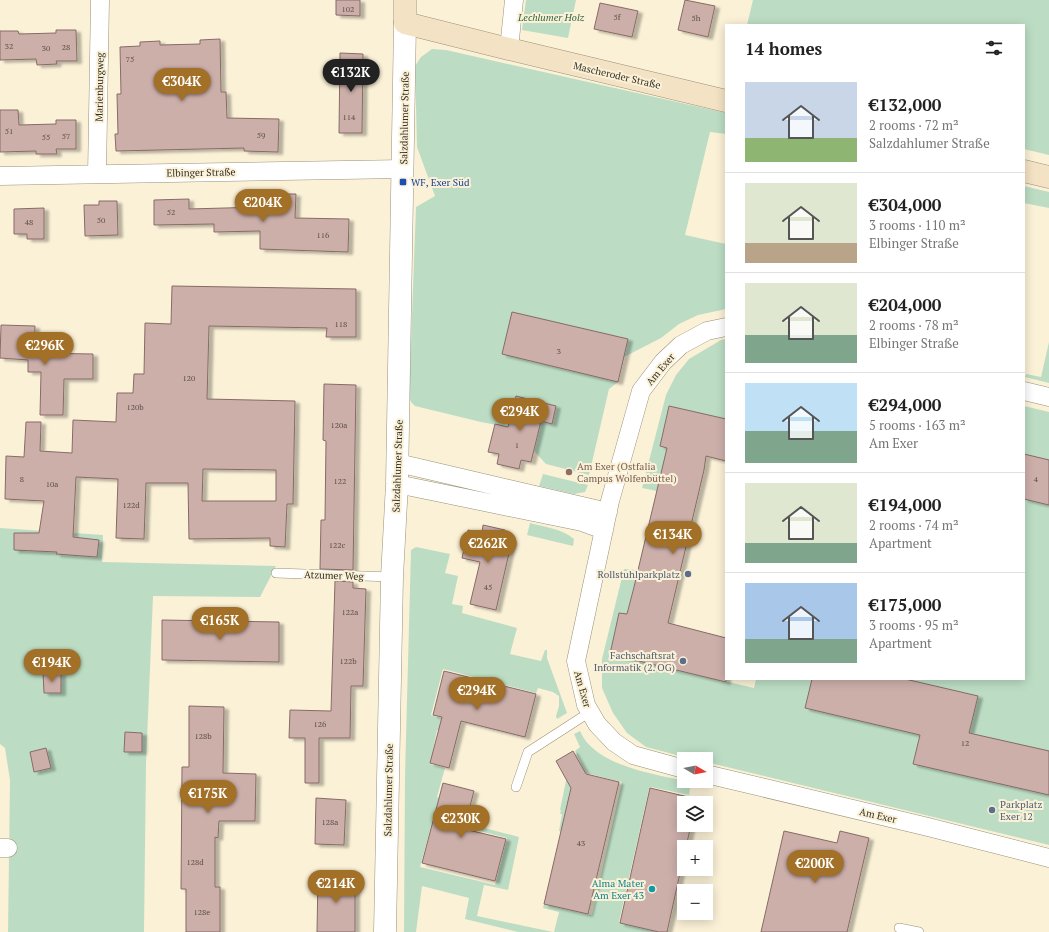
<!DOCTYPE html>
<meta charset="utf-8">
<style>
:root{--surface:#fff;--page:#f6f6f6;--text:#222;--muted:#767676;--line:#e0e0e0;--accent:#a27026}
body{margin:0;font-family:"PT Serif",serif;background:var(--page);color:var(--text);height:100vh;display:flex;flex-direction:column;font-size:15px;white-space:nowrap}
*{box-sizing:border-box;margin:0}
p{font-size:13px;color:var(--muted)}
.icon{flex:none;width:22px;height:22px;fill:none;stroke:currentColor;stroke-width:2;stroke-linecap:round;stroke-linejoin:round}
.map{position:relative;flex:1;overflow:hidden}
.drawer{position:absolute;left:725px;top:24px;width:300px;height:656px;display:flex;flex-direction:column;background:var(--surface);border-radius:0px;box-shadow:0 2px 10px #0003}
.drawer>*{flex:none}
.needle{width:26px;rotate:99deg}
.buttons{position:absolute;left:677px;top:752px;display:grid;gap:8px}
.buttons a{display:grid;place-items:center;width:36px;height:36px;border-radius:0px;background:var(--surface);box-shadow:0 2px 10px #0003;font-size:20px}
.price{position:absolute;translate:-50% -34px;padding:0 9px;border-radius:14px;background:var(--accent);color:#fff;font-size:13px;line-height:26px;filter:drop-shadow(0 1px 2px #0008)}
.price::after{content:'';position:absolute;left:50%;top:24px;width:12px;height:9px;margin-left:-6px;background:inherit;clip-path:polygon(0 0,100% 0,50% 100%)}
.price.current{background:#222;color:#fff}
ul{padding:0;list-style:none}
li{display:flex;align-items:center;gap:12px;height:100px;padding:0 20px}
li+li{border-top:1px solid var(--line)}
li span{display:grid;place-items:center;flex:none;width:112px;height:80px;border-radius:0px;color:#555}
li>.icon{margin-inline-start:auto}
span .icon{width:48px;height:48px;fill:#fffc;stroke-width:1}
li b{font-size:17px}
h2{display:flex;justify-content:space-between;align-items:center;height:48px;padding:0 20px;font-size:17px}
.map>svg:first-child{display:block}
.green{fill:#bcddc4}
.building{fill:#cdafaa;stroke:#876b66;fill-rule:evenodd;filter:url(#shadow)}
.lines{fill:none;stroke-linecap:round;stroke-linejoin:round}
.service-casing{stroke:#9a9179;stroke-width:10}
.minor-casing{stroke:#9a9179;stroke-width:19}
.tertiary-casing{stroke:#9a9179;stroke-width:23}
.secondary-casing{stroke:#9a9179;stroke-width:23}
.service{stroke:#fff;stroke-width:9}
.minor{stroke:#fff;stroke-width:18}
.tertiary{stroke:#fff;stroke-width:22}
.secondary{stroke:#f4e2c4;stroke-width:22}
.transit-dot{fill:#1a4fb4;stroke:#fbf1d7;stroke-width:1.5}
.education-dot{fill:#8d6e63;stroke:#fbf1d7;stroke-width:1.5}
.service-dot{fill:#5c6f8a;stroke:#fbf1d7;stroke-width:1.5}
.culture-dot{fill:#0f9aa8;stroke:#fbf1d7;stroke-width:1.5}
.labels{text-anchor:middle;stroke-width:4;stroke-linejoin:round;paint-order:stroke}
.number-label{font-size:8px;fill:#5a5047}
.park-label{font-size:10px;font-style:italic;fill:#306541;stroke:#fbf1d7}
.street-label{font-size:10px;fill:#343026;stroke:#fbf1d7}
.transit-label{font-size:10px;fill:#164399;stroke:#fbf1d7;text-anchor:start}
.education-label{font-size:10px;fill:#785e54;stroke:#fbf1d7;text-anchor:start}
.service-label{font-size:10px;fill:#4e5e75;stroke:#fbf1d7;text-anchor:end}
.culture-label{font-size:10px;fill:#0d838f;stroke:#fbf1d7;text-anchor:end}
</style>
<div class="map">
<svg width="1049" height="932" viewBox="0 0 1049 932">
<defs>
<filter id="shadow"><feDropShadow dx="4.5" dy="2.5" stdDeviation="1" flood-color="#0004"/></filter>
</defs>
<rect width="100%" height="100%" fill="#fbf1d7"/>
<!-- green -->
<path class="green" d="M526,0h50l-8,38 -46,-8z
M753,0h296v155l-25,-6v-124h-277z
M432,49l14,1 280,63v21l-16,-2 -25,103 41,9v65l-28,6 -19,9 -18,14 -37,19 -6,25 -9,7 -20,86 -43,-11 -12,-13 4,-17 -4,-1 -2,-14 20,5 4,-18 -40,-10 -3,32 -32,-6 -66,-16 -4,-4 -2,-5 7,-190 19,-11 -18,-49 -2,-81 6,-9z
M1024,186l25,6v16l-25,-5z
M726,339v80l-57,-13 -9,40 7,2 -10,43 -15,-3 24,-93 10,-20 13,-16 32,-19z
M1049,342v41l-24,-6 1,-3 15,3z
M1024,406l25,6v433l-343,-83v-3h-14l-46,-12 -19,-14 -14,-20 -11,-25v-29l22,-90 14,1 -11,44 -8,-1 -9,41 144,34 2,-9h268z
M543,474l45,11 -3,7 -11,2 -35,-8z
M530,523c15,4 32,6 44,16l-1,7 -46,-11z
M0,528l103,7 -1,27 174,4 -16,31 -107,-1 -7,168 -2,168h-136l2,-152 -5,-32 -5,-4z
M416,547l34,7 -5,19 13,3 -6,28 11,2 -1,7 55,15 -7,26 31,7 4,-11h2v8l20,55 -10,6 -1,-3 3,-10v-10l-6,-4 -15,-4 -2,5 -93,-24 -12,46 24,7 -3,11 -15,-3 -7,34 15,4 -8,29 33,9 -4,15 -3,5 -30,-7 -13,48 75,18 12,-47 -31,-8 1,-4 42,11 -11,53 -24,-5 -7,31 76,16h-35l-53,-13 4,-21 -47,-12 -6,46h-12l1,-156 6,-226z
M580,731c15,36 79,44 111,51l-2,13 -38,-8 -2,2 -30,133 40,10h-105l5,-20 -16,-4 1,-4 48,11 30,-133 -44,-11 -15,61 -4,-1 3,-17h-2l1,-4h-1l7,-34 -3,-1 17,-12 -6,-12 5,-4 -6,-13z"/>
<!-- building -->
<path class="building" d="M336,0h24v16l-24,-1z
M685,0l30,6 -7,31 -30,-7z
M600,3l38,8 -6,26 -38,-8z
M56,30h20l1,31h-21l1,3 -20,1 -1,-6 -36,1v-29h18l1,3 37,-1z
M220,39l1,53h5l1,26 52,1 -1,33 -34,-1v-3l-128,3 -1,-17h3l-1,-40h4l-1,-47 20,-1v-4l20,-1v4l40,-1v-4z
M340,53l23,1 -1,79h-23z
M0,110h18l1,15 37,-1v-4h20v29h-20l1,5h-21v-3l-36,1z
M261,194h35l-1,24 54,1 -1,33 -88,-3v-18l-46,1v-8l-60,1v-25l35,-1v10l72,-2z
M99,201h18l1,34 -33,1 -1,-31h15z
M44,208v31h-17v-5h-13v-25z
M172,286l184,3v48h-30l1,-9 -118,-2 -2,73 88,2 -2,103h-6l-2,43 -15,-1v-8l-81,1 -1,-56h-42l-2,56 -28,-1 2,-59 -42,-2 -3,60 26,3 -2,17 -41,-3 1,-2 -43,-2v-17h25l5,-32 -39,-2 1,-43 18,1 2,-35h15l-1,29 32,2 1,-33 43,2 1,-29h16l1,-19h10l1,-51 26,1zM203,469l73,1v31h-74z
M512,312l116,27 -10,43 -116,-28z
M1,325l34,1 -1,27 59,1v25h-29l-1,36h-23l1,-43h-13v-12l-28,-2z
M324,384l32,1 -3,185 -33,-1 1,-49h4l1,-79 -3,-1z
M516,396l40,10 -4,18 -11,-3 -10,41 -10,-2 -2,9 -22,-5 2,-10 -11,-2 7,-28 13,3z
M669,406l57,13v42l-20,-5 -2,14 -36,153 58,15v44l-116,-28 9,-41 8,1 7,-27 33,-139 -7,-2z
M1024,454l25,6v45l-25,-6z
M483,525l22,5 -2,8 9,2 -16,70 -26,-6 10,-42 -18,-4 6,-28 14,3z
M335,581l18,1v6l13,1 -3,97h-12l-1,52h-31v45h-14v-45h-16l1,-28 41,1z
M162,620l117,2v40l-117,-2z
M444,671l92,23 -11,43 -64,-16 -12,47 -19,-5 12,-46 -9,-2z
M43,673h18v20h-17z
M812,679h93l73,17 -9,37 80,18v44l-136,-31 7,-29 -115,-27z
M189,706l35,1 -1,66 33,1 -1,47h-36l-1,17 -3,-1v50h5v45h-34v-43h-5l1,-122h7z
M125,732l17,1v19h-18z
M46,748l5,20 -17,4 -4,-20z
M573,751l13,23 33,8 -31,132 -44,-10 27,-116 -15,-27z
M443,783l31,8 -10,38 42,10 -11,42 -73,-18z
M650,788l47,11 -1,4h-12v22h7l-5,22h-2v8l-17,77h-8l-39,-9z
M316,798l30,2 -2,45 -29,-1z
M784,831l53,12 3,-12 29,7 -22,94h-86z
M318,876h37v56h-38z"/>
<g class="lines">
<!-- service casing -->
<g class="service-casing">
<path id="service" d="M276,573l116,4
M516,787l12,-35 62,-40
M899,928l20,4"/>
</g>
<!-- minor casing -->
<g class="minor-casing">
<path id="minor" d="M509,49l5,-49
M97,174l3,-174
M0,176l403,-7
M1024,391l25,6
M398,463l210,49
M397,484l185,38 22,8
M684,769l-51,-14 -19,-13 -17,-18 -11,-19 -10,-44 34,-160 31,-110 22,-29 18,-17 26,-14 19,-4
M706,774l222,53 121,31
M0,848h8"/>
</g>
<!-- tertiary casing -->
<g class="tertiary-casing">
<path id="tertiary" d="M385,932l7,-355 5,-93 8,-461"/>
</g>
<!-- secondary casing -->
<g class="secondary-casing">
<path id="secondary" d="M405,0v23l104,26 217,52
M1024,171l25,6"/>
</g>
<!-- service -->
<use href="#service" class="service"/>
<!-- minor -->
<use href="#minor" class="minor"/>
<!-- tertiary -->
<use href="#tertiary" class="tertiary"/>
<!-- secondary -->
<use href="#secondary" class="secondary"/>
</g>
<!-- markers -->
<rect class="transit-dot" x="399" y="178" width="8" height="8" rx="2"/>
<circle class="education-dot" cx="569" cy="472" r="4"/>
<g class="service-dot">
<circle cx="688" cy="574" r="4"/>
<circle cx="683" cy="661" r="4"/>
<circle cx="992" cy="810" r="4"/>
</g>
<circle class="culture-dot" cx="652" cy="889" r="4"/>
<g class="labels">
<!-- number labels -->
<g class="number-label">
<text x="348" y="12">102</text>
<text x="617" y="20">5f</text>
<text x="696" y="21">5h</text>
<text x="9" y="49">32</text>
<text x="66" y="50">28</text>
<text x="46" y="51">30</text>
<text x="130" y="62">75</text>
<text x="349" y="120">114</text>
<text x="9" y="134">51</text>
<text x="261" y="138">59</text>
<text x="66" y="139">57</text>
<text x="46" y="140">55</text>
<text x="171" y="215">52</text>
<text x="101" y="223">50</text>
<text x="29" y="225">48</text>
<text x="323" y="238">116</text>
<text x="341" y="327">118</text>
<text x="559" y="354">3</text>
<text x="189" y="381">120</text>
<text x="135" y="410">120b</text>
<text x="339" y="428">120a</text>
<text x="517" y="448">1</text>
<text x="22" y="482">8</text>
<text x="1036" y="482">4</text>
<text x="340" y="484">122</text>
<text x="52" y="487">10a</text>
<text x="131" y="508">122d</text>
<text x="337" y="548">122c</text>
<text x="488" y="590">45</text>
<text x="350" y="615">122a</text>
<text x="348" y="664">122b</text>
<text x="320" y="727">126</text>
<text x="203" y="739">128b</text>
<text x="965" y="746">12</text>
<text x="330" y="825">128a</text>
<text x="581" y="846">43</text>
<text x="195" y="865">128d</text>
<text x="202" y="915">128e</text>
</g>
<!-- park labels -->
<g class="park-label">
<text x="551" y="21">Lechlumer Holz</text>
</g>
<!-- street labels -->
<g class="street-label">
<text transform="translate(617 75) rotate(13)" y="4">Mascheroder Straße</text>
<text transform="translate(99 87) rotate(-89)" y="4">Marienburgweg</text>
<text transform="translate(404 118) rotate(-89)" y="4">Salzdahlumer Straße</text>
<text transform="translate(201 172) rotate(-1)" y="4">Elbinger Straße</text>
<text transform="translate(660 369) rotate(-50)" y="4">Am Exer</text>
<text transform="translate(397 466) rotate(-88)" y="4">Salzdahlumer Straße</text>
<text transform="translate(334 575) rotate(2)" y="4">Atzumer Weg</text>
<text transform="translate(583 689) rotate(74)" y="4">Am Exer</text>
<text transform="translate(388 790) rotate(-89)" y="4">Salzdahlumer Straße</text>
<text transform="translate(878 815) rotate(13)" y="4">Am Exer</text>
</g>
<!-- transit labels -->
<g class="transit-label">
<text x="411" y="186">WF, Exer Süd</text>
</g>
<!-- education labels -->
<g class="education-label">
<text x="577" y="470">Am Exer (Ostfalia<tspan x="577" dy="12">Campus Wolfenbüttel)</tspan></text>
</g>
<!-- service labels -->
<g class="service-label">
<text x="680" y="578">Rollstuhlparkplatz</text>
<text x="675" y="659">Fachschaftsrat<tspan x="675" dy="12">Informatik (2. OG)</tspan></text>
<text x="1000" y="808" text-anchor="start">Parkplatz<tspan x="1000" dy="12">Exer 12</tspan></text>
</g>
<!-- culture labels -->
<g class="culture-label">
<text x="644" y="887">Alma Mater<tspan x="644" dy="12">Am Exer 43</tspan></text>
</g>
</g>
</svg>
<div class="buttons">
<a><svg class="needle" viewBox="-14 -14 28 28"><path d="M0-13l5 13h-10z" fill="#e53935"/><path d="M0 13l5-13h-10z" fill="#767676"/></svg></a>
<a><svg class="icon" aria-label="layers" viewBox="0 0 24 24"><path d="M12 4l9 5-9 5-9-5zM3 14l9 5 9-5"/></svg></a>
<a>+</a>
<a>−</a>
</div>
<b class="price current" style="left:351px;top:93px">€132K</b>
<b class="price" style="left:182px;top:102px">€304K</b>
<b class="price" style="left:263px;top:223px">€204K</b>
<b class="price" style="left:45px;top:366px">€296K</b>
<b class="price" style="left:520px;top:432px">€294K</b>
<b class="price" style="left:673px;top:555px">€134K</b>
<b class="price" style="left:488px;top:564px">€262K</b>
<b class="price" style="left:220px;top:641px">€165K</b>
<b class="price" style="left:52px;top:683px">€194K</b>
<b class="price" style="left:477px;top:711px">€294K</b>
<b class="price" style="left:208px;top:814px">€175K</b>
<b class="price" style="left:461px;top:839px">€230K</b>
<b class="price" style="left:815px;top:884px">€200K</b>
<b class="price" style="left:336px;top:904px">€214K</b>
<section class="drawer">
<h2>14 homes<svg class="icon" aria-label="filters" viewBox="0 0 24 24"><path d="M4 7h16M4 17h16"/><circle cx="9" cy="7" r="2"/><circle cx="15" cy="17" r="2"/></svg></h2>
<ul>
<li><span style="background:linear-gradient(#c9d6e8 70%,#8fb573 0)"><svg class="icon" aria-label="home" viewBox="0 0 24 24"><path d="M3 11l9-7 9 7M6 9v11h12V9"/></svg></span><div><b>€132,000</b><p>2 rooms · 72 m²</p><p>Salzdahlumer Straße</p></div></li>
<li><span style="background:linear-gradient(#dfe7d0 75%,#b9a48a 0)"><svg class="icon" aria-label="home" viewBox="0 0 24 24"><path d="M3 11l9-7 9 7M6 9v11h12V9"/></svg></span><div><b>€304,000</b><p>3 rooms · 110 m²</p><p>Elbinger Straße</p></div></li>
<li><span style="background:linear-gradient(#dfe7d0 65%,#7fa58c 0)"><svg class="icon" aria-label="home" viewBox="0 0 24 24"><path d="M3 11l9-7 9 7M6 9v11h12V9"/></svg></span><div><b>€204,000</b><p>2 rooms · 78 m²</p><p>Elbinger Straße</p></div></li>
<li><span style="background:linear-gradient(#bfe0f5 60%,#7fa58c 0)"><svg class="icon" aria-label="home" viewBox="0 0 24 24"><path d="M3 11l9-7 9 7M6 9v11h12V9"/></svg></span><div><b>€294,000</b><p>5 rooms · 163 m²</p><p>Am Exer</p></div></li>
<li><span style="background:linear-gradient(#dfe7d0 75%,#7fa58c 0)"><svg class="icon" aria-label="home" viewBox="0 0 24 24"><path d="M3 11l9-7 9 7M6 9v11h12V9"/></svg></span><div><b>€194,000</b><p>2 rooms · 74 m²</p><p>Apartment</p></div></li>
<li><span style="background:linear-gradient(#a9c7e8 70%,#7fa58c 0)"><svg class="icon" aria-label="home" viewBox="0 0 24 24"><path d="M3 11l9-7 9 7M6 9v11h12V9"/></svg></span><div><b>€175,000</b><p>3 rooms · 95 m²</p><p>Apartment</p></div></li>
</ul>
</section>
</div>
